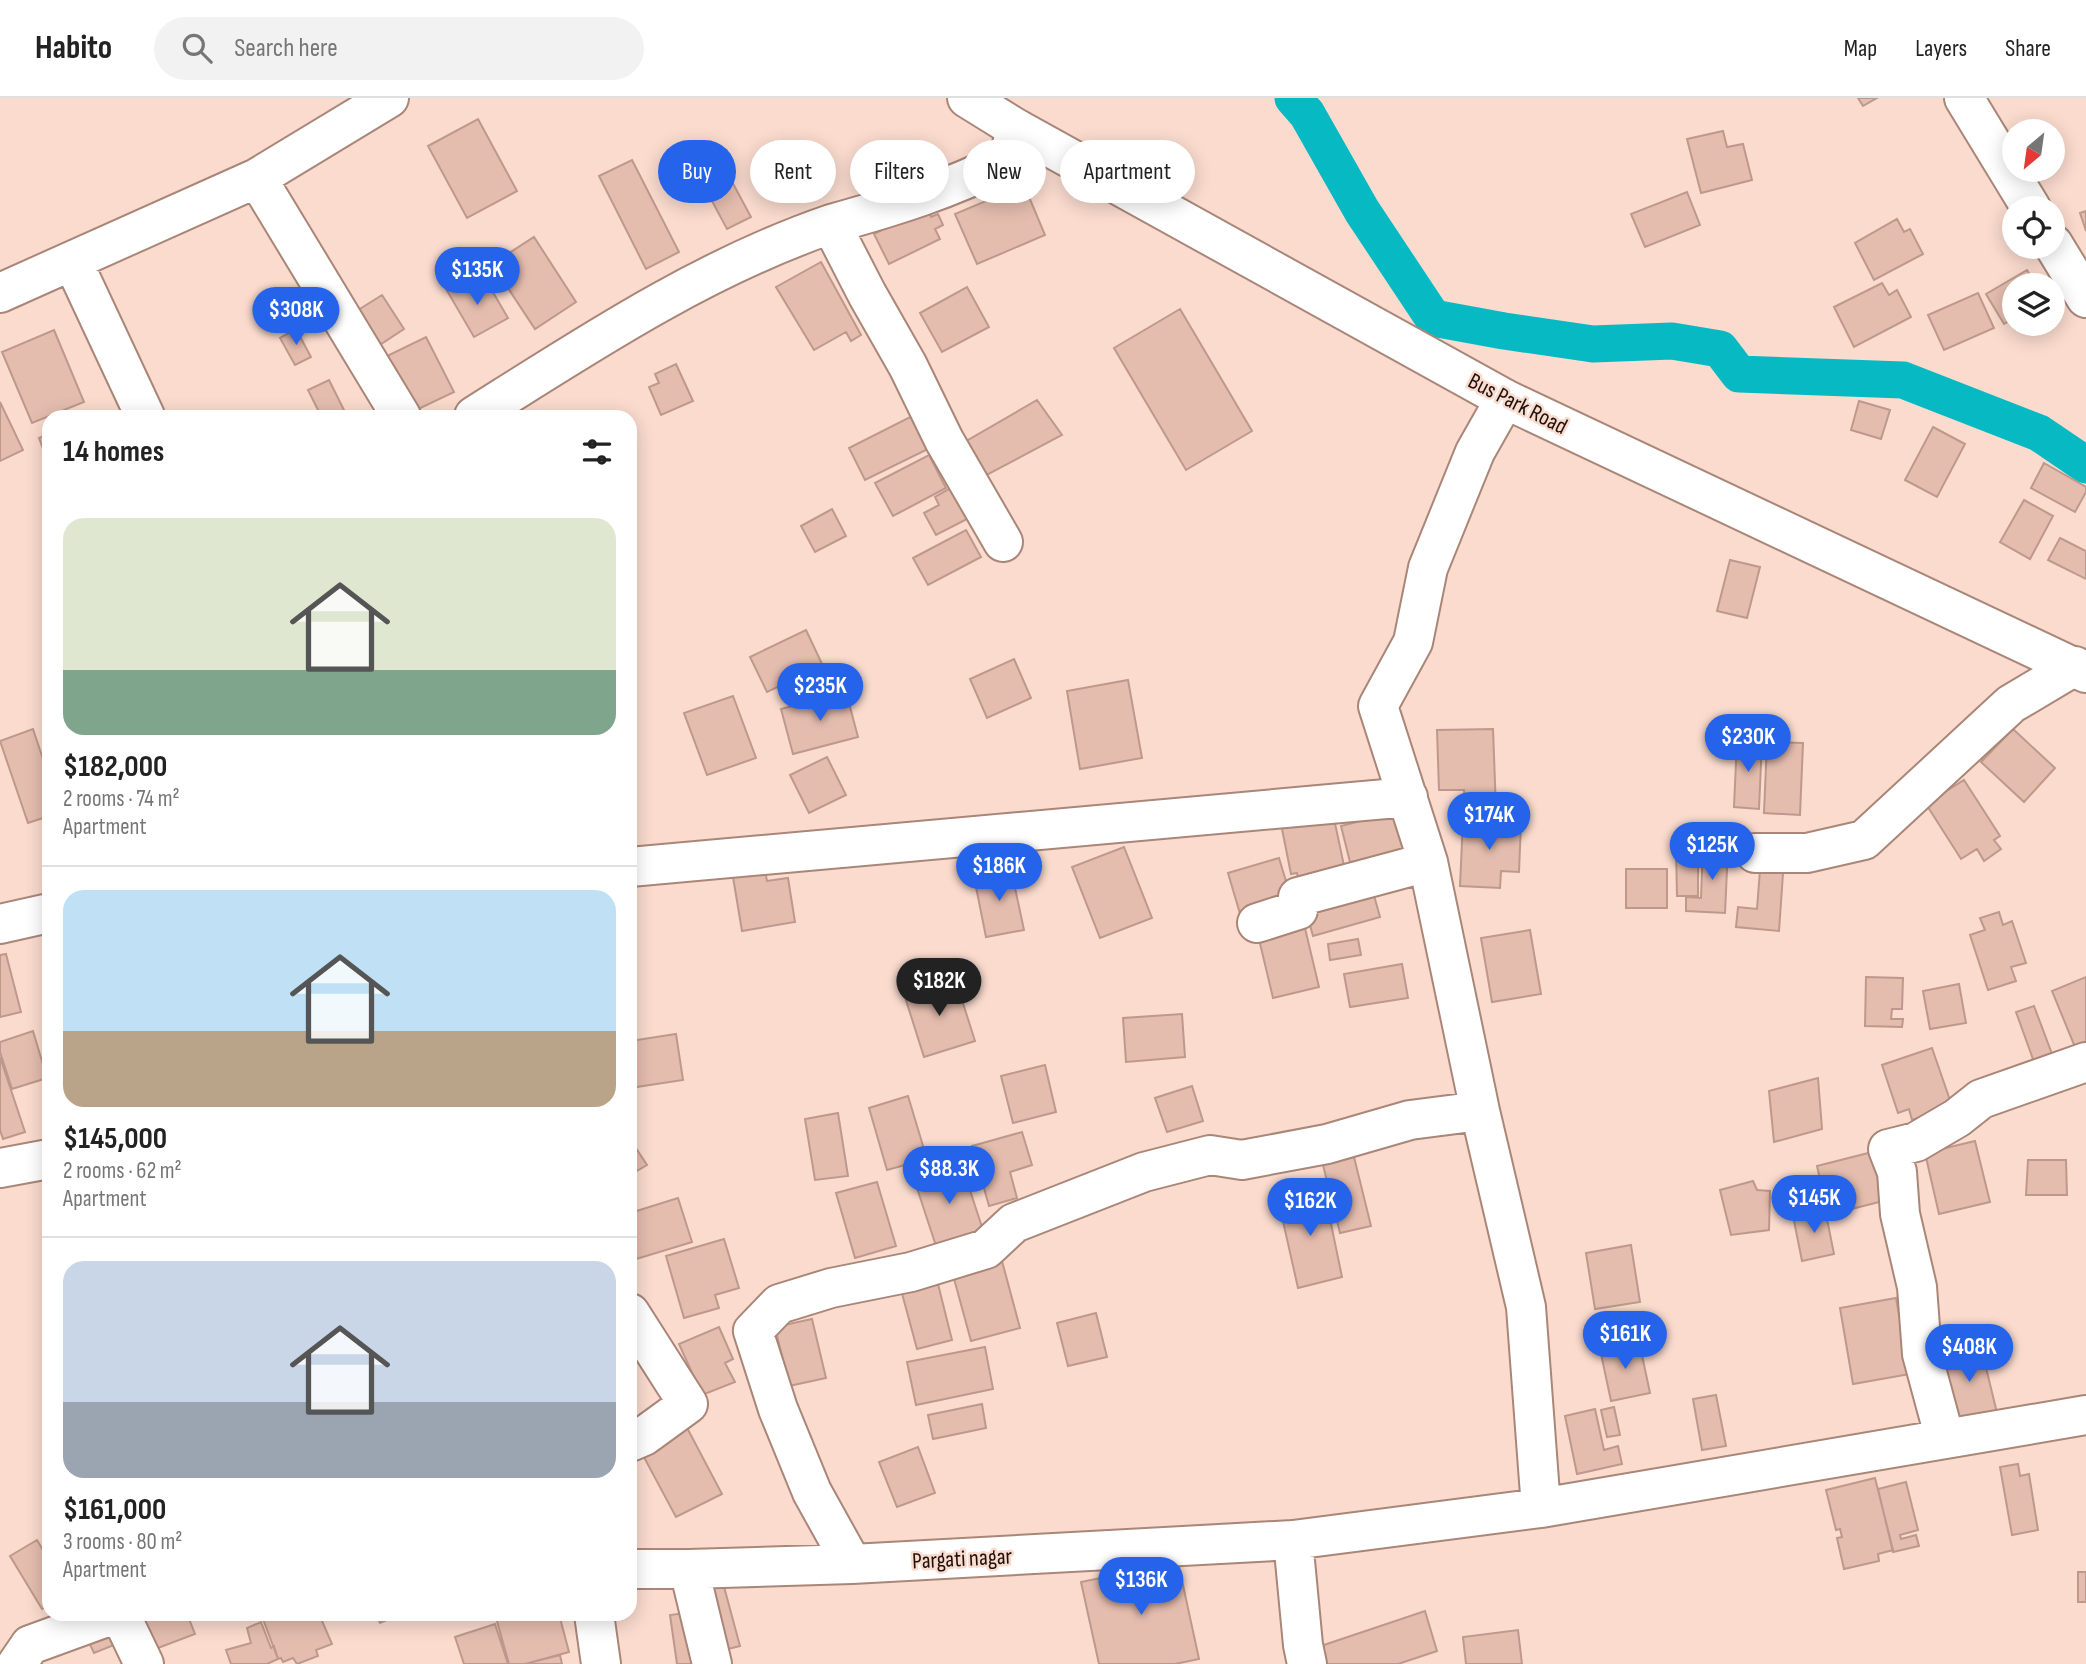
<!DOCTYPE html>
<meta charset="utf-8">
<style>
:root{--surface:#fff;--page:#f2f2f2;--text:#222;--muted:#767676;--line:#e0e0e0;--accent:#2563eb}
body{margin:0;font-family:"Sofia Sans Condensed",sans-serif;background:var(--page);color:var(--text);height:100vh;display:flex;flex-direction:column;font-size:26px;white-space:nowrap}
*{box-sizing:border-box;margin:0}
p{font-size:23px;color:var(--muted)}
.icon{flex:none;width:38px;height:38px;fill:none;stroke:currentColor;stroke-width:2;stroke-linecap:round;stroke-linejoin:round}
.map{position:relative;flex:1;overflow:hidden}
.details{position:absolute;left:42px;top:312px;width:595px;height:1211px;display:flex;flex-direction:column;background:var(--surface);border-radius:21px;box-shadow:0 4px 18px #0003}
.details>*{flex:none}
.guide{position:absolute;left:658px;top:42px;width:665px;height:63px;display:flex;gap:14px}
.needle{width:46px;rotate:209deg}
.controls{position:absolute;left:2002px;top:21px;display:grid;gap:14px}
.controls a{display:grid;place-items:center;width:63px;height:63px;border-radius:50%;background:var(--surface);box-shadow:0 4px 18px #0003;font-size:35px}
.price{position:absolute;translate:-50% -60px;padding:0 16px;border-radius:24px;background:var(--accent);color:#fff;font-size:23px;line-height:46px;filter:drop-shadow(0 2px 4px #0008)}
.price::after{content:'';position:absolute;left:50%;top:42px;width:21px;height:16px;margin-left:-10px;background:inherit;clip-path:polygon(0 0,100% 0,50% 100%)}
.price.current{background:#222;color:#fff}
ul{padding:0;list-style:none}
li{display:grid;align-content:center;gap:14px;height:371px;padding:0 21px}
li+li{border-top:2px solid var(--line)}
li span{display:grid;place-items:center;height:217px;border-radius:21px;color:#555}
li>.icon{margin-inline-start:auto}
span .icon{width:126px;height:126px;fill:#fffc;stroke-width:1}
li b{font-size:30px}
h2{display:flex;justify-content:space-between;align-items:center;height:84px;padding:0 21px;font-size:30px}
.chip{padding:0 24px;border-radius:32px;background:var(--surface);box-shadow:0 4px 18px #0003;font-size:24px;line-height:63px}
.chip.current{background:var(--accent);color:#fff}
header{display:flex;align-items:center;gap:42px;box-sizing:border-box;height:98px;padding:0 35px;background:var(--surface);border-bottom:2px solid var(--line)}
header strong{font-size:33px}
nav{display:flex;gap:38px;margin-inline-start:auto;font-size:24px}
.search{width:490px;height:63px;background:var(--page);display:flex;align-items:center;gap:18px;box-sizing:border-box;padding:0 24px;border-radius:38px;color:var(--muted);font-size:26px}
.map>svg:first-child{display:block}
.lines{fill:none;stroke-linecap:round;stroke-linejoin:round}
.canal{stroke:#07b9c2;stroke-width:37}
.building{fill:#e4bdae;stroke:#be998b;stroke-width:2}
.street-casing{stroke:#a98678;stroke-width:42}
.secondary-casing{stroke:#a98678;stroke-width:42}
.street{stroke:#fff;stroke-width:38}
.secondary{stroke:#fff;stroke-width:38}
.labels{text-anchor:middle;stroke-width:5;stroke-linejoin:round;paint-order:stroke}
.street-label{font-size:23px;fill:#1e110c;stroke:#fadbce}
</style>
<header>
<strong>Habito</strong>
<div class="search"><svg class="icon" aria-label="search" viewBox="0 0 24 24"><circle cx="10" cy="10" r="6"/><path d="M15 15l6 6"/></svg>Search here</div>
<nav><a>Map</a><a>Layers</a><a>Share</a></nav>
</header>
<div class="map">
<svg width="2086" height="1566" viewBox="0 0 2086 1566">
<rect width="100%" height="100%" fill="#fadbce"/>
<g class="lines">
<!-- canal -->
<path class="canal" d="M1293,0l14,16 55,97 71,107 71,13 89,13 79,-3 48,8 19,25 164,6 136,53 47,32"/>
</g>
<!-- building -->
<path class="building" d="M1858,0h19l-14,8z
M478,21l39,72 -50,27 -39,-72z
M1723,33l4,16 16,-3 9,36 -51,13 -14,-54z
M715,52l36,67 -24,12 -36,-67z
M632,62l47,92 -33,17 -47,-93z
M1024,87l21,50 -68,29 -22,-50z
M1687,94l13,33 -55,22 -14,-33z
M927,109l4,10 7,-3 5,11 -8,4 5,10 -51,25 -15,-30z
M2086,113v20l-6,-18z
M1897,121l7,13 6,-3 13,25 -49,26 -19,-37z
M534,139l42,65 -41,27 -43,-65z
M821,164l40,73 -10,6 -5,-9 -32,18 -38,-63z
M2027,172l9,15h-22v33l-10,6 -18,-30z
M463,182l8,12 16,-10 21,36 -34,19 -28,-48z
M1882,185l7,12 8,-5 14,27 -57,30 -20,-40z
M967,189l22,40 -47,25 -22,-39z
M1978,195l16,35 -50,22 -16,-35z
M382,197l22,34 -26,17 -23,-34z
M1180,211l72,122 -66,39 -72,-122z
M296,231l15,28 -16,8 -15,-27z
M54,232l30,72 -52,21 -30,-71z
M426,239l28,55 -46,22 -27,-55z
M676,266l17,37 -32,14 -12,-28 10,-4 -4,-9z
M329,282l17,34 -4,2h-21l-13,-26z
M1037,302l25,35 -81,43 -18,-35z
M1859,303l31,9 -9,29 -30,-9z
M0,304l23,48 -23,11z
M918,315l16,33 -69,34 -16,-32z
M1933,329l32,17 -28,53 -32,-17z
M49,336v30l-10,-26z
M929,357l17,33 -53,28 -18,-33z
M2044,365l42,24v5l-11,20 -44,-24z
M951,390l16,31 -31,16 -12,-22 15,-8 -4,-8z
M2024,402l29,16 -23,43 -30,-17z
M832,411l14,27 -31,16 -14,-26z
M966,432l15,27 -53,28 -15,-27z
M2060,440l26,13v28l-38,-19z
M1730,462l30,7 -13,51 -30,-7z
M806,532l17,36 -56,26 -17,-35z
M1014,561l17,39 -44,20 -17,-39z
M1128,582l14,78 -62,11 -13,-78z
M846,594l12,45 -65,17 -12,-45z
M733,598l23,62 -49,17 -23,-62z
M33,631l16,48v39l-21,7 -28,-82z
M1493,631l3,81 -31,1 -1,-21h-25l-2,-60z
M2013,631l42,39 -31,34 -43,-40z
M1737,642l25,1 -3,68 -25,-2z
M1767,644l36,1 -3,72 -36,-2z
M827,659l19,38 -37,18 -19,-38z
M1964,682l36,56 -6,4 7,9 -17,12 -7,-12 -16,10 -35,-55z
M1404,712l14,52 -64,16 -13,-52z
M1333,716l13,61 -45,17 -4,-19 -6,1 -10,-50z
M1463,722l58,3 -2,49 -18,-1 -1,17 -40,-2z
M1703,748l25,2 -3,65 -39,-2v-14l15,1z
M1124,749l28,71 -52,20 -28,-71z
M1676,750l22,1v47h-21z
M1761,759l23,2 -5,72 -43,-4 2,-20 19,2z
M1279,760l13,43 -51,16 -13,-44z
M764,768l3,15 21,-3 7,44 -53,9 -10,-60z
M1011,771l13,61 -38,7 -12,-60z
M1626,771h41v39h-41z
M1370,783l10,36 -67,19 -10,-36z
M1999,814l4,13 9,-4 14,42 -15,4 5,14 -28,9 -18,-55 15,-5 -5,-12z
M1304,826l15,63 -46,11 -15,-63z
M1530,832l11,64 -49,8 -11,-64z
M1358,841l3,16 -31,5 -2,-16z
M6,856l15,58 -21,5v-62z
M1402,866l6,34 -58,9 -6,-33z
M1866,879l37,1 -1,31h-10l-1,10h12l-1,8 -37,-1z
M2086,879v72l-9,3 -25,-61z
M955,880l20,63 -51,16 -20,-63z
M1959,886l7,39 -36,6 -7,-38z
M2034,908l18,48 -18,8 -18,-50z
M1182,916l3,43 -59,5 -3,-44z
M33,933l14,47 -35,11 -12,-37v-10z
M676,936l7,46 -53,8v-47z
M1932,950l20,58 -40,14 -3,-11 -11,4 -16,-48z
M0,959l25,75 -22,7 -3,-9z
M1045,967l11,47 -43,11 -12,-47z
M1818,980l4,51 -48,13 -5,-51z
M1192,988l11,35 -36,11 -12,-34z
M908,998l19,63 -40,11 -18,-62z
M838,1015l10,63 -33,4 -10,-61z
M1022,1034l10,33 -22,7 7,26 -28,8 -17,-60z
M630,1041l17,26 -17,10z
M1975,1043l15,61 -51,12 -14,-61z
M1876,1053l11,49 -59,15 -11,-49z
M1354,1059l17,69 -31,7 -17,-68z
M2028,1062h38l1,35h-41z
M962,1068l21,64 -47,16 -21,-64z
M1753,1083l4,9 13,1 -1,39 -38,5 -11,-45z
M877,1084l19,64 -41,12 -19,-65z
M1324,1092l18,87 -44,11 -20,-89z
M678,1100l14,44 -62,19v-48z
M1825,1111l9,45 -32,7 -9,-45z
M724,1141l15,49 -24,7 4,13 -35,10 -18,-62z
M1631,1147l9,57 -45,7 -9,-56z
M1002,1163l18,67 -49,13 -18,-66z
M936,1178l16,64 -35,9 -17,-63z
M1896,1200l14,76 -57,10 -13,-76z
M1096,1215l11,44 -39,9 -11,-43z
M812,1221l14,59 -37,8 -14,-59z
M719,1229l14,32 -8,4 10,19 -33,13 -23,-51z
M1639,1243l11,52 -39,8 -11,-52z
M985,1249l8,42 -77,16 -9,-43z
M1981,1249l16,66 -43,7 -11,-66z
M1716,1297l10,51 -24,4 -9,-51z
M982,1306l4,24 -53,11 -5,-24z
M1614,1309l6,28 -13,2 -6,-27z
M1595,1311l9,41 14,-4 4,18 -45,10 -12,-58z
M685,1326l37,70 -46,23 -37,-69z
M918,1349l17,46 -38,14 -18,-45z
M2018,1366l2,12 9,-2 9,56 -26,5 -12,-68z
M1875,1380l18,72 -15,4 1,7 -35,8 -7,-31 5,-1 -2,-8 -4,1 -10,-40z
M1906,1384l12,48 -18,5 1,4 15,-4 3,11 -26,6 -15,-63z
M37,1442l12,20v45l-7,4 -32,-53z
M1178,1464l21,97 -24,5h-76l-18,-82z
M2078,1474h8v30h-8z
M723,1485l17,63 -20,5 -17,-62z
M1425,1513l12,40 -39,13h-78l-5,-16z
M693,1514l7,52h-23l-7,-49z
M138,1516h49l8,20 -53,20z
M277,1516h42l13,30 -16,6 2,6 -21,8 -4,-6 -10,4 -2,-4 -3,1 -15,-40z
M376,1516h24l-20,9z
M495,1516h64l10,38 -44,12h-16z
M261,1524l10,26 3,-2 4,13 -11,5h-36l-5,-14 25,-7 -4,-15z
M495,1526l13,40h-44l-9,-27z
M111,1528l8,17 -25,10 -8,-17z
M1518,1532l4,34h-56l-3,-27z
M560,1557l2,9h-37z"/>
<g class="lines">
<!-- street casing -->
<g class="street-casing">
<path id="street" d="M1964,0l67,110
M257,80l144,238
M2053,146l33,54
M73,164l72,154
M0,195l257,-115 132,-80
M1505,301l-30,53 -47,116 -15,74 -35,64 50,156 52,249 46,196 15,201
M474,318c114,-72 229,-148 357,-192
M1003,444l-59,-102 -36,-74 -41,-72 -36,-70c61,-17 120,-35 176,-64l10,-31
M1755,755h52l57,-13 147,-136 64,-38
M630,769l778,-70
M1257,825l41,-13v-13l130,-35
M0,826l49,-11
M0,1070l49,-9
M630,1215l58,91 -44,32 -14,6
M1945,1341l-23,-85 -5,-67 -17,-73 -3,-42 -9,-23 28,-7 41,-24 24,-19 105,-37
M1293,1442l10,105 4,19
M852,1466l-40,-72 -34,-83 -25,-78 26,-27 52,-16 80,-16 75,-23 28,-26 130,-51 66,-17 32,5 85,-16 83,-24 70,-9
M630,1471h59l163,-5 441,-24 248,-32 545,-93
M689,1471l23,95
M120,1516l24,50
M594,1516l7,50
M17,1566l13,-19 85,-31"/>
</g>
<!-- secondary casing -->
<g class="secondary-casing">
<path id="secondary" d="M967,0l50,31 488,270 581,274"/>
</g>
<!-- street -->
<use href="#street" class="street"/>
<!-- secondary -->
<use href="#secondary" class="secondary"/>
</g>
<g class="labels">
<!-- street labels -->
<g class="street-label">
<text transform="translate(1518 305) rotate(27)" y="8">Bus Park Road</text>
<text transform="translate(962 1460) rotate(-3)" y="8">Pargati nagar</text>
</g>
</g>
</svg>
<div class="controls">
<a><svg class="needle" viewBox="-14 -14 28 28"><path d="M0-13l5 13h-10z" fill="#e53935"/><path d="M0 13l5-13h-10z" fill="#767676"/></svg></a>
<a><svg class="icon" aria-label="locate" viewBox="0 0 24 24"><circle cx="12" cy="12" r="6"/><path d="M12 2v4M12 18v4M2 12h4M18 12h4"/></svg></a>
<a><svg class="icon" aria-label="layers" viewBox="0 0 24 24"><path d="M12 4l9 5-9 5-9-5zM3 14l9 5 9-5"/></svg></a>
</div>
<b class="price" style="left:477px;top:209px">$135K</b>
<b class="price" style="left:296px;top:249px">$308K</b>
<b class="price" style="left:820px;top:625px">$235K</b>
<b class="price" style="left:1748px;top:676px">$230K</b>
<b class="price" style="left:1489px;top:754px">$174K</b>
<b class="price" style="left:1712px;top:784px">$125K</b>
<b class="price" style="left:999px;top:805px">$186K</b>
<b class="price current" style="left:939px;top:920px">$182K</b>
<b class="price" style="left:949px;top:1108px">$88.3K</b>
<b class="price" style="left:1814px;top:1137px">$145K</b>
<b class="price" style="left:1310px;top:1140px">$162K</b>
<b class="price" style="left:1625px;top:1273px">$161K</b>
<b class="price" style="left:1969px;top:1286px">$408K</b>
<b class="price" style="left:1141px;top:1519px">$136K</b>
<div class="guide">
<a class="chip current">Buy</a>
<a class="chip">Rent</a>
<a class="chip">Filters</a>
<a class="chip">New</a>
<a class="chip">Apartment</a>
</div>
<section class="details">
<h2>14 homes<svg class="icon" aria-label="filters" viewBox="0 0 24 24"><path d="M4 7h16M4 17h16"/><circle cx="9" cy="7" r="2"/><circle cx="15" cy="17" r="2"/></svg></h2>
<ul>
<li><span style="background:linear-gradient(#dfe7d0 70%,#7fa58c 0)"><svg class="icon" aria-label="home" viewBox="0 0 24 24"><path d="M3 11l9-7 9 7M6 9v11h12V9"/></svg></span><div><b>$182,000</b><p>2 rooms · 74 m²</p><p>Apartment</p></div></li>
<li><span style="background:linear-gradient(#bfe0f5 65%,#b9a48a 0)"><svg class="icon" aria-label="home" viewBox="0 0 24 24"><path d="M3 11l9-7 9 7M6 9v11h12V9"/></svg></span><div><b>$145,000</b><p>2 rooms · 62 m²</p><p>Apartment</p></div></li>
<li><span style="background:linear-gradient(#c9d6e8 65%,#9aa5b1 0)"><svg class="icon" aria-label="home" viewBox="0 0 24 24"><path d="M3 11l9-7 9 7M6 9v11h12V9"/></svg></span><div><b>$161,000</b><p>3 rooms · 80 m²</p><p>Apartment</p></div></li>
</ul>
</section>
</div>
